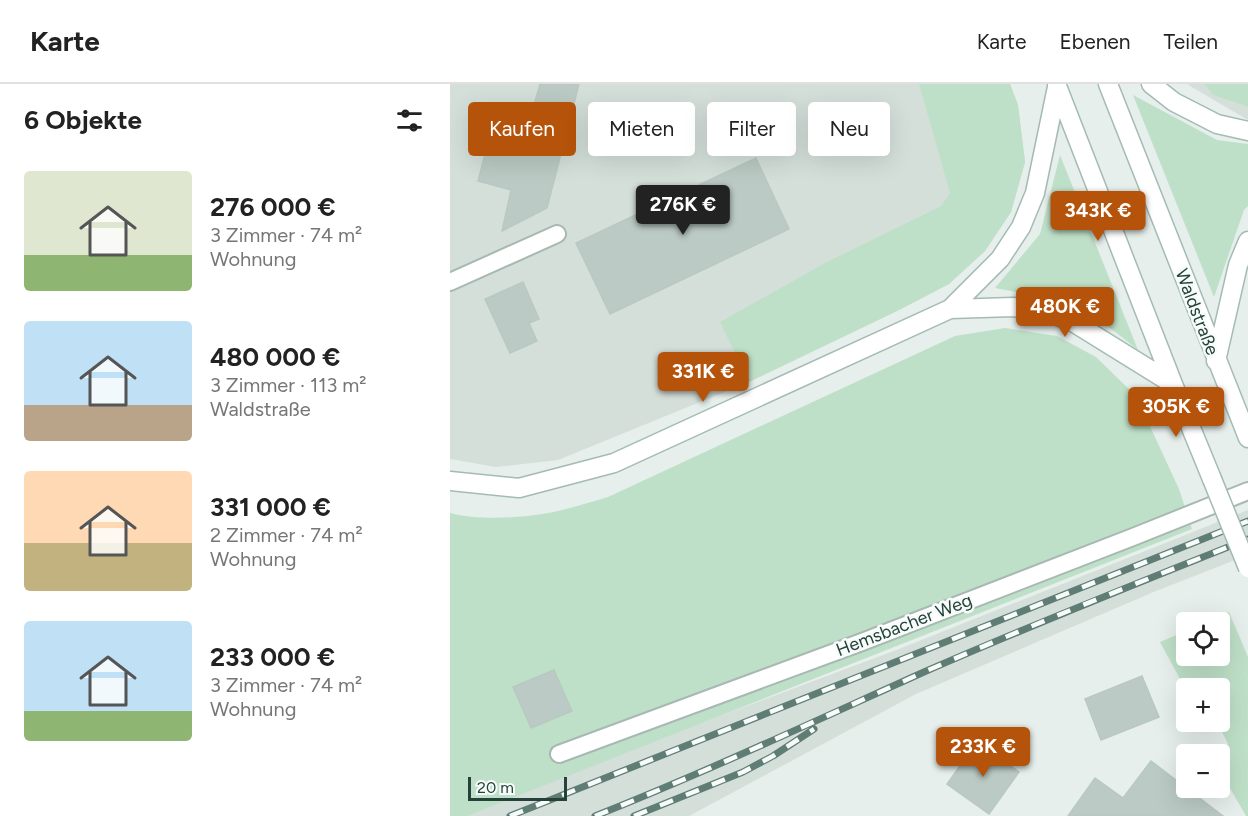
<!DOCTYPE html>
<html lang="de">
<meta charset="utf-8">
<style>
:root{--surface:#fff;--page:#f2f2f2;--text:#222;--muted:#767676;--line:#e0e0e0;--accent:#b45309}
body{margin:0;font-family:Figtree,sans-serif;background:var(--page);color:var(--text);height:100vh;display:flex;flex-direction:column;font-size:22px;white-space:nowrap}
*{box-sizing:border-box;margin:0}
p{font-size:20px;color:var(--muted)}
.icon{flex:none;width:33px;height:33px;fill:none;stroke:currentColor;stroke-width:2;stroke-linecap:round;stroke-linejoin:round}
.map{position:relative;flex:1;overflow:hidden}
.panel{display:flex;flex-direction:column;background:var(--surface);width:450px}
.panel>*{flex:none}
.guide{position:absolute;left:18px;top:18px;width:570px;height:54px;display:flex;gap:12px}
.buttons{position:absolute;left:726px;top:528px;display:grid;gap:12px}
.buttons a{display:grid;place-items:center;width:54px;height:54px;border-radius:6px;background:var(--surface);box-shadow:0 6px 24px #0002;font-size:30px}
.scale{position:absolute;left:18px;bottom:15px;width:99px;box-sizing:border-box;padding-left:6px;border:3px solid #24423a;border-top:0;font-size:16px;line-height:21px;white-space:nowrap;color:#24423a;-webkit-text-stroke:4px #f7fbf9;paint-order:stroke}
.price{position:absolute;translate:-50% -51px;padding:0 14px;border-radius:6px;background:var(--accent);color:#fff;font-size:20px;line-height:39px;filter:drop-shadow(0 2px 3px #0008)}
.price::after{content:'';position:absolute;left:50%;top:36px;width:18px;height:14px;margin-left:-9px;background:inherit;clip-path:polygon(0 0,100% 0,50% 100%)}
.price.active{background:#222;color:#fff}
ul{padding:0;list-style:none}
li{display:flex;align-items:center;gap:18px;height:150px;padding:0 24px}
li span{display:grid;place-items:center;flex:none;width:168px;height:120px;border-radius:6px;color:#555}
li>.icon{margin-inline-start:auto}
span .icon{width:72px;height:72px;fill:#fffc;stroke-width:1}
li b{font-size:26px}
h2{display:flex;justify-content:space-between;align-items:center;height:72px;padding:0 24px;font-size:26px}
.pill{padding:0 21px;border-radius:6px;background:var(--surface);box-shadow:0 6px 24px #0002;font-size:21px;line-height:54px}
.pill.active{background:var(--accent);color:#fff}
header{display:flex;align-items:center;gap:36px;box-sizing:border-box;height:84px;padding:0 30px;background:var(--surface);border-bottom:2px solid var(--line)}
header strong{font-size:28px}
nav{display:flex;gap:33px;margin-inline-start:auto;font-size:21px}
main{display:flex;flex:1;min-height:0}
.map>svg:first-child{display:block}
.built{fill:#d4dfda}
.green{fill:#bfe0c8}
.building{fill:#bbcac4;stroke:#b8c9c2;stroke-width:1.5}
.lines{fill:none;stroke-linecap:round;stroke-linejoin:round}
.lane-casing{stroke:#a8b8b2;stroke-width:20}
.secondary-casing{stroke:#a4bbb3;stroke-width:21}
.lane{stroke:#fff;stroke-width:16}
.secondary{stroke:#fff;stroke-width:18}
.rail-casing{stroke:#5f7d75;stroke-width:7}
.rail{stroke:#f7fbf9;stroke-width:4.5;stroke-dasharray:14;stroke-linecap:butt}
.secondary-bridge-casing{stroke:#a4bbb3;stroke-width:21;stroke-linecap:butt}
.secondary-bridge{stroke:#fff;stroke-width:18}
.labels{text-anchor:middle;stroke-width:5;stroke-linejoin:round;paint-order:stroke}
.street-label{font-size:18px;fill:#24423a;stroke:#f7fbf9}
</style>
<header>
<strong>Karte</strong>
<nav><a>Karte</a><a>Ebenen</a><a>Teilen</a></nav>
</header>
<main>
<section class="panel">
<h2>6 Objekte<svg class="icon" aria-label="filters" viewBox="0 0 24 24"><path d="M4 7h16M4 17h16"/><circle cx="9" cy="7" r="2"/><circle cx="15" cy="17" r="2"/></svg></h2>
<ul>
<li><span style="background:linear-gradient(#dfe7d0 70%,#8fb573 0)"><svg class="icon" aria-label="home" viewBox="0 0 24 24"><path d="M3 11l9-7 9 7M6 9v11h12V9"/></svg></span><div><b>276 000 €</b><p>3 Zimmer · 74 m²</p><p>Wohnung</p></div></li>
<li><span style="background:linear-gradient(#bfe0f5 70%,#b9a48a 0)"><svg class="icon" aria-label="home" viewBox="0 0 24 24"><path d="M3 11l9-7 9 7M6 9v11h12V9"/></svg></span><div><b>480 000 €</b><p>3 Zimmer · 113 m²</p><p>Waldstraße</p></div></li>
<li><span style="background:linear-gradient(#ffd9b3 60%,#c2b280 0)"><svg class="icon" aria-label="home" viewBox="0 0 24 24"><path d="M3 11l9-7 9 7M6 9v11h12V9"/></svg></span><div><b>331 000 €</b><p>2 Zimmer · 74 m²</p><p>Wohnung</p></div></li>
<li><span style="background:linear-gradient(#bfe0f5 75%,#8fb573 0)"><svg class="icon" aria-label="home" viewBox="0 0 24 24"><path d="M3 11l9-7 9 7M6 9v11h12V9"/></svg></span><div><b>233 000 €</b><p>3 Zimmer · 74 m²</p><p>Wohnung</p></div></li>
</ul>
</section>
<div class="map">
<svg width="798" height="732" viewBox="0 0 798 732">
<rect width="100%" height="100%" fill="#e6efeb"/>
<!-- built -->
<path class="built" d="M0,0h560l8,21 7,57 -14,50 -26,39 -36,33 -52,27 -148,71 -191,78 -62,7 -46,-8z
M738,0h16l9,11 35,12v13l-58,-34z
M798,426v45l-92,36 -240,103 -227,122h-236l446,-167z"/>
<!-- green -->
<path class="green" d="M469,0h91l8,21 7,57 -14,50 -26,39 -36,33 -52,27 -148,71 -29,-60 105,-59 116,-57 9,-13z
M754,0h44v23l-35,-12z
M683,11l84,45 31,4v62l-4,4 -30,87z
M610,71l78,195c-20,-16 -41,-34 -66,-44 -24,-10 -52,-13 -77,-18l45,-54z
M555,244l52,8 39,21 40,39 43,93 13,40 -725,287h-17v-303c31,8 76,5 108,-2 17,-4 33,-9 50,-14l347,-161z
M779,528l19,45v159h-2l-26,-45v-8l8,-19 -11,-22h3v-34h-34v2l-26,-48 26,-11v25h34v-34h-15z"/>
<!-- building -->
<path class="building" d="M90,0h39l-32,124 -45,23 9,-41 -33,-9 16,-61 33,10z
M306,74l33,71 -179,85 -34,-71z
M73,198l16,37 -10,4 8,18 -27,12 -25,-54z
M104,586l18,41 -41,17 -18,-41z
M692,592l17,41 -58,23 -16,-41z
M527,658l42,30 -30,42 -42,-30z
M701,677l72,55h-155l27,-38 28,20z"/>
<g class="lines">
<!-- lane casing -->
<g class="lane-casing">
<path id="lane" d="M0,198l107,-48
M109,670l303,-112 271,-105 115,-46"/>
</g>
<!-- secondary casing -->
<g class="secondary-casing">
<path id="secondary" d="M658,0l140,354
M701,0l23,18 43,22 31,7
M607,2l116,298 39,95
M500,225l63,-2 31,4 29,11 100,62
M766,277l22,-96 10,-24
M0,397l69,7 95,-25 336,-154 50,-50 21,-32 14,-34 22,-106"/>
</g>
<!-- lane -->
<use href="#lane" class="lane"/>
<!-- secondary -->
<use href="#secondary" class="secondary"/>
<!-- rail casing -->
<g class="rail-casing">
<path id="rail" d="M60,732l738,-295
M145,732c111,-44 220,-95 329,-144 107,-47 216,-90 324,-133
M184,732l109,-44 30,-16 41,-27"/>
</g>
<!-- rail -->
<use href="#rail" class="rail"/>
<!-- secondary-bridge casing -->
<g class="secondary-bridge-casing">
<path id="secondary-bridge" d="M762,395l36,89"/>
</g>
<!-- secondary-bridge -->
<use href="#secondary-bridge" class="secondary-bridge"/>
</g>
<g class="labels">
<!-- street labels -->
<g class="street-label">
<text transform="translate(747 228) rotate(69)" y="6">Waldstraße</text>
<text transform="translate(454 541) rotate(-21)" y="6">Hemsbacher Weg</text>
</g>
</g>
</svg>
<div class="buttons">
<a><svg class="icon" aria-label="locate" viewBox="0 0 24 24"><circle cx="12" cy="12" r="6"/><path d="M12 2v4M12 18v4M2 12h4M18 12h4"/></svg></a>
<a>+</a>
<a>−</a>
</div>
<div class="scale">20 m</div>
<b class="price active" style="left:233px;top:152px">276K €</b>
<b class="price" style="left:648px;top:158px">343K €</b>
<b class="price" style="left:615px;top:254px">480K €</b>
<b class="price" style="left:253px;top:319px">331K €</b>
<b class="price" style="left:726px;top:354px">305K €</b>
<b class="price" style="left:533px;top:694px">233K €</b>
<div class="guide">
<a class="pill active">Kaufen</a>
<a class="pill">Mieten</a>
<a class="pill">Filter</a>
<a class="pill">Neu</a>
</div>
</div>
</main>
